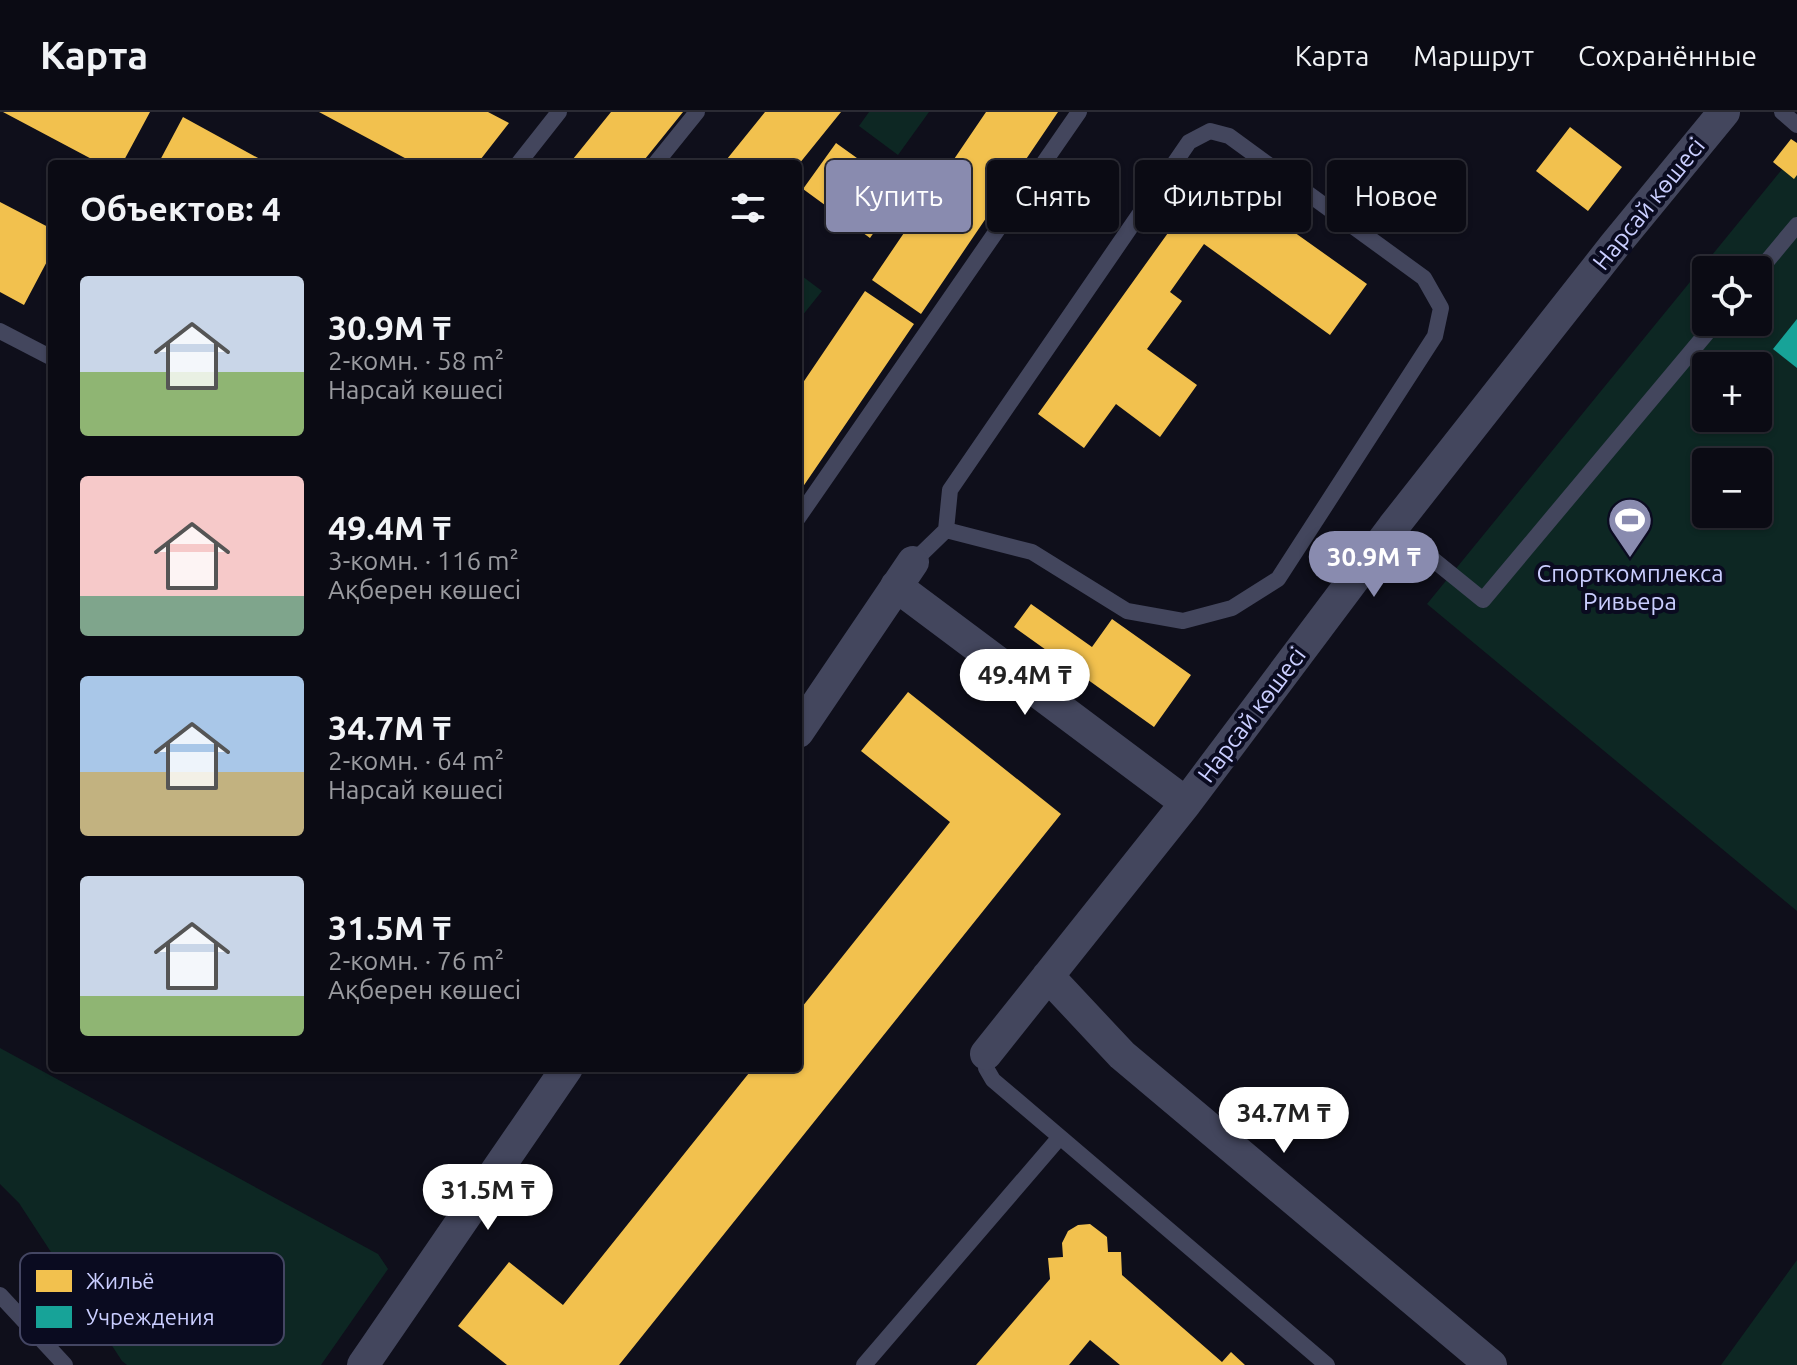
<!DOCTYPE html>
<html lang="ru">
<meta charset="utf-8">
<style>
:root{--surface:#0b0b14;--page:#191922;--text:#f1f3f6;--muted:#9a9ba0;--line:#2b2b34;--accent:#898baf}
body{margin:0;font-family:Ubuntu,sans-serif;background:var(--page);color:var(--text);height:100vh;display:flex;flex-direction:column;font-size:30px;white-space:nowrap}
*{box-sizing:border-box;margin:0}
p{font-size:26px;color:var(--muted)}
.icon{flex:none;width:44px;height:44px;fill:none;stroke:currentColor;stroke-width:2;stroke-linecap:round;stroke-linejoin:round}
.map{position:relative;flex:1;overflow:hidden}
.drawer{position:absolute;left:48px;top:48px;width:754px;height:912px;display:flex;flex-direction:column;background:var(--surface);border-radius:8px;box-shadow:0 2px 6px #0004,0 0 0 2px var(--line)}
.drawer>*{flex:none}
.banner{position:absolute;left:826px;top:48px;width:760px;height:72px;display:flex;gap:16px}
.tools{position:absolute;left:1692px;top:144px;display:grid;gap:16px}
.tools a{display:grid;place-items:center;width:80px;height:80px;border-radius:8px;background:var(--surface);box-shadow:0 2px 6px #0004,0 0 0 2px var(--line);font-size:40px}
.price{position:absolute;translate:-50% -68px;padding:0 18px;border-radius:28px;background:#fff;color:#222;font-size:26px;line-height:52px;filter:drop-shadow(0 2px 4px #0008)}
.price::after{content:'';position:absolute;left:50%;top:48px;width:24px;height:18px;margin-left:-12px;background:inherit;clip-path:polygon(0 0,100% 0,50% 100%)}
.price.active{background:var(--accent);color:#fff}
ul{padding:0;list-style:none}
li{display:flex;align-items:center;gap:24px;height:200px;padding:0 32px}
li span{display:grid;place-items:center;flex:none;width:224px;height:160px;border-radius:8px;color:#555}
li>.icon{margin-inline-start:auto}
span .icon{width:96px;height:96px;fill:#fffc;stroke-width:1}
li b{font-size:34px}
h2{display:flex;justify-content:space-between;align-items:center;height:96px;padding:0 32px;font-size:34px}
.chip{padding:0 28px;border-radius:8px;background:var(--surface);box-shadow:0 2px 6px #0004,0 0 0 2px var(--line);font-size:28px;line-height:72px}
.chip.active{background:var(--accent);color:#fff}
header{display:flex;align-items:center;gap:48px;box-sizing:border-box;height:112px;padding:0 40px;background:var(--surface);border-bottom:2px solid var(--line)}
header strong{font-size:38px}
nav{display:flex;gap:44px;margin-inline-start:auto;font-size:28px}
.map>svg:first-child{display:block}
.green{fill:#0d2723;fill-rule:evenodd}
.homes{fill:#f2c14e}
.public{fill:#17a398}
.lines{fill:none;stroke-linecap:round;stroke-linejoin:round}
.lane{stroke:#43465d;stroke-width:16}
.street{stroke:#43465d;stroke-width:32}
.labels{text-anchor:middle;stroke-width:8;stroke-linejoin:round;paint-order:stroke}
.street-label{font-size:24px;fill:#caceff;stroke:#0a0b20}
.poi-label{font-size:24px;fill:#caceff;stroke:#0a0b20}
.key{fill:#0a0b20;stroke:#444663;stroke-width:2}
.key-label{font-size:22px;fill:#caceff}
</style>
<header>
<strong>Карта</strong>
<nav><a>Карта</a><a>Маршрут</a><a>Сохранённые</a></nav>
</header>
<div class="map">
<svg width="1797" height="1253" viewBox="0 0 1797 1253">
<rect width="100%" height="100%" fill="#0f0f1b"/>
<!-- green -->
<path class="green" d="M869,0h60l-31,43 -39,-29z
M1797,39v760l-370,-307zM1706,158h52v52h-52zM1706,254h52v52h-52zM1706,350h52v52h-52z
M798,161l24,18 -24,30z
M0,936l378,206 10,15 -67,96h-194l-5,-4 -103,-158 -19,-19z
M1797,1148v105h-76z"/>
<!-- homes -->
<path class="homes" d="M3,0h147l-28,52h-21z
M319,0h169l21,11 -32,41h-61z
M611,0h72l-42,52h-72z
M765,0h76l-42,52h-76z
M986,0h72l-137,202 -49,-34z
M183,5l86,47h-111z
M1570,15l52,40 -34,44 -52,-40z
M1791,27l6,4v32l-3,4 -21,-17z
M836,31l67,48 -33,47 -67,-49z
M1211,61l156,111 -37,51 -126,-91 -34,48 12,9 -35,48 50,36 -37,52 -44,-33 -32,44 -46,-34z
M0,90l52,27v23l-28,53 -24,-13z
M865,179l49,33 -116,170v-104z
M1031,492l61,43 20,-28 79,56 -37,52 -140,-100z
M908,580l153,122 -442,551h-112l-49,-39 51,-64 54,43 190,-237h45v-56l152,-190 -89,-71z
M1090,1112l17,13 1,15h13l1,23 100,87 9,-10 14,13h-125l-30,-25 -21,25h-93l74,-86 -2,-21 15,-1 -1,-14 6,-12 10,-6z"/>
<!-- public -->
<path class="public" d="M1797,207v49l-24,-19z"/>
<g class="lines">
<!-- lane -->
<path class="lane" d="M1782,0l15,13
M518,52l41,-52
M655,52l42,-52
M1758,160l39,-47
M0,219l52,27
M798,406l281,-406
M1393,415l90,73 233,-278
M913,450l33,-32 86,22 95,59 56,10 49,-13 46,-29 157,-243 6,-28 -17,-30 -195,-142 -19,-5 -21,11 -239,348 -4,40
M986,942v14l7,12 67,57
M0,1183l65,70
M864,1253l196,-228 267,228"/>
<!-- street -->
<path class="street" d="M896,474l290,217
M798,620l115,-170
M1048,864l74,79 369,310
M986,942l200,-251 207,-276 221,-281 110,-134
M363,1253l204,-297"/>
</g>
<!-- icons -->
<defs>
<g id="stadium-pin" transform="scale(2.3)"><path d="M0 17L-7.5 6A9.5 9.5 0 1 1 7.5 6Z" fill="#898baf" stroke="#0a0b20"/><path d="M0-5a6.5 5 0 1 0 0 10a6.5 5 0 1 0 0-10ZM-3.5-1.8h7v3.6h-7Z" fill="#fff"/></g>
</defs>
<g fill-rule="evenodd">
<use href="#stadium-pin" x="1630" y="408"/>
</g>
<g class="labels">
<!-- street labels -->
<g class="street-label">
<text transform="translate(1649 92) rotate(-51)" y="8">Нарсай көшесі</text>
<text transform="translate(1252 603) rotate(-53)" y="8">Нарсай көшесі</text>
</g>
<!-- poi labels -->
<g class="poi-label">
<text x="1630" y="470">Спорткомплекса<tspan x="1630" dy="28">Ривьера</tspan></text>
</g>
</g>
<!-- legend -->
<rect x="20" y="1141" width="264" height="92" rx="12" class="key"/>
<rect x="36" y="1158" width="36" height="22" fill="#f2c14e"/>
<rect x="36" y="1194" width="36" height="22" fill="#17a398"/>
<g class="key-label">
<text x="86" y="1177">Жильё</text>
<text x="86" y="1213">Учреждения</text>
</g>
</svg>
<div class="tools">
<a><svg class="icon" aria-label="locate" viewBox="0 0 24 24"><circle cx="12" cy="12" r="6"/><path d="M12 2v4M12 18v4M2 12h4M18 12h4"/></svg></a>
<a>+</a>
<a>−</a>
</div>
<b class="price active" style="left:1374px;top:487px">30.9M ₸</b>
<b class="price" style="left:1025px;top:605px">49.4M ₸</b>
<b class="price" style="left:1284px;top:1043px">34.7M ₸</b>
<b class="price" style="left:488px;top:1120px">31.5M ₸</b>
<div class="banner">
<a class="chip active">Купить</a>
<a class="chip">Снять</a>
<a class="chip">Фильтры</a>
<a class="chip">Новое</a>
</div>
<section class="drawer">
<h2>Объектов: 4<svg class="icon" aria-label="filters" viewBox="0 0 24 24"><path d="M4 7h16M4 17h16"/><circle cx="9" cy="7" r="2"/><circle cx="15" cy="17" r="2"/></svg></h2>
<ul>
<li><span style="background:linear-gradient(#c9d6e8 60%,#8fb573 0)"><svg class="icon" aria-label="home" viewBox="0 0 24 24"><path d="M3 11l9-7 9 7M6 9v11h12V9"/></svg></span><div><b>30.9M ₸</b><p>2-комн. · 58 m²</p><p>Нарсай көшесі</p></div></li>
<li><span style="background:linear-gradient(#f6c9c9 75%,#7fa58c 0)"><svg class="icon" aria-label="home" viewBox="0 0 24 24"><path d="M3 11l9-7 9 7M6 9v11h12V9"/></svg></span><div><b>49.4M ₸</b><p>3-комн. · 116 m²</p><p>Ақберен көшесі</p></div></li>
<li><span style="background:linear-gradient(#a9c7e8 60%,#c2b280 0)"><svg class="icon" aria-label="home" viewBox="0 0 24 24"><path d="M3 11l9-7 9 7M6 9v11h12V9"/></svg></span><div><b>34.7M ₸</b><p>2-комн. · 64 m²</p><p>Нарсай көшесі</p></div></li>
<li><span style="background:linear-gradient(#c9d6e8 75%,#8fb573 0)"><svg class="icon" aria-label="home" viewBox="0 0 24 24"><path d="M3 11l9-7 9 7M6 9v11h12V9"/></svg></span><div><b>31.5M ₸</b><p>2-комн. · 76 m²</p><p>Ақберен көшесі</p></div></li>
</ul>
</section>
</div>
